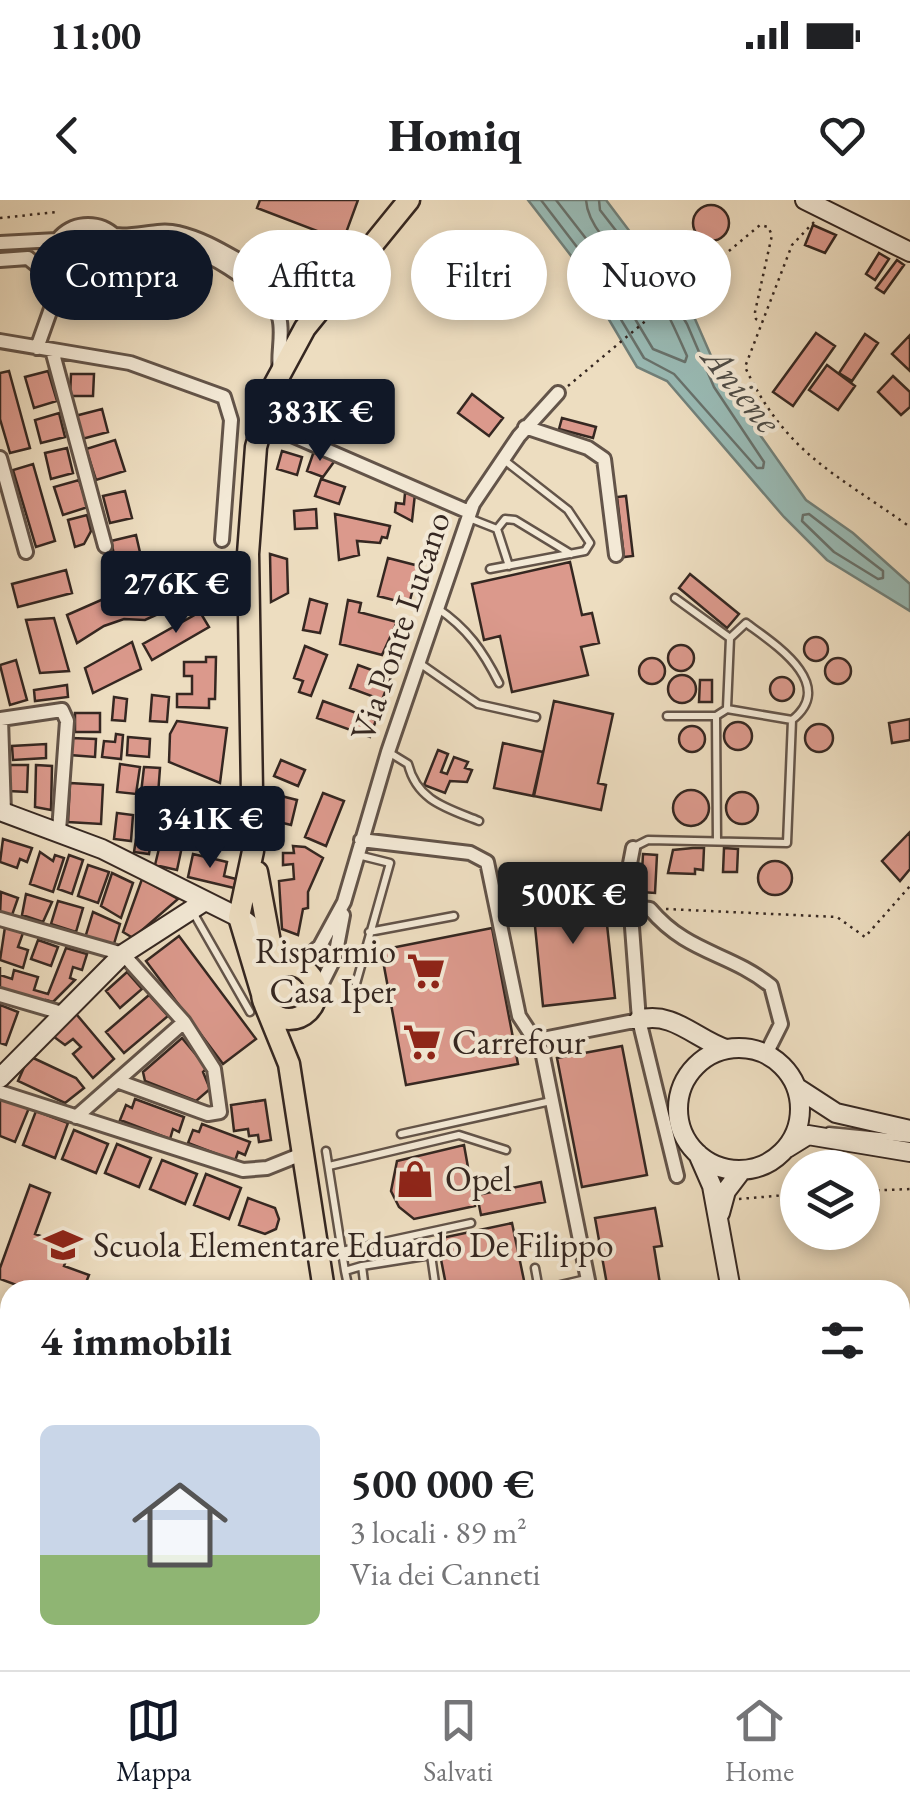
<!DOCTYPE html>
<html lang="it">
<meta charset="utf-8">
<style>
:root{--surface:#fff;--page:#f2f2f2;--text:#202124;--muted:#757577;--line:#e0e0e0;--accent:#111827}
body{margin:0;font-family:"EB Garamond",serif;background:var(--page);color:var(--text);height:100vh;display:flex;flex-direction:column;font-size:38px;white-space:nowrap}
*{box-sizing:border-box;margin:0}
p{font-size:32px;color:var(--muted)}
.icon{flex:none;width:55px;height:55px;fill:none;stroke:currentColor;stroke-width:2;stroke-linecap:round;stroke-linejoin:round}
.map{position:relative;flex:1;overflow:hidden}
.drawer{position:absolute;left:0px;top:1080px;width:910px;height:390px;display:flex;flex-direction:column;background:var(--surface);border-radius:30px 30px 0 0;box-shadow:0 5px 15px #0003}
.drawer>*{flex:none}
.top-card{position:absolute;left:30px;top:30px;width:850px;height:90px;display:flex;gap:20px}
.controls{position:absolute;left:780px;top:950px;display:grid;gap:20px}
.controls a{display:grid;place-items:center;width:100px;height:100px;border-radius:50%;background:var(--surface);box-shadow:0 5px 15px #0003;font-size:50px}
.price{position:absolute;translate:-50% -85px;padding:0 22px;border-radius:10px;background:var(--accent);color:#fff;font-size:32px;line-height:65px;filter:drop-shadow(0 2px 5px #0008)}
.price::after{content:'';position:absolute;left:50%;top:60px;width:30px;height:22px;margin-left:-15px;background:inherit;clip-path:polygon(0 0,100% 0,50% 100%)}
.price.on{background:#222;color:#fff}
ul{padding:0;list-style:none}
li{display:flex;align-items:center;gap:30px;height:250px;padding:0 40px}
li+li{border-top:2px solid var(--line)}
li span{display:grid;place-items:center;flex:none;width:280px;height:200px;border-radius:15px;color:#555}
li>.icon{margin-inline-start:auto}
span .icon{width:120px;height:120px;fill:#fffc;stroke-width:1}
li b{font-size:42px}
h2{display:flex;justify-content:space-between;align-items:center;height:120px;padding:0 40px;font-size:42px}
.tag{padding:0 35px;border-radius:45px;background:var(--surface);box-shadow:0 5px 15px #0003;font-size:35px;line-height:90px}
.tag.on{background:var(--accent);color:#fff}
.status{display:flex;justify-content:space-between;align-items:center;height:70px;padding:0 50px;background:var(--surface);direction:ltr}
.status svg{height:28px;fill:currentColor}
header{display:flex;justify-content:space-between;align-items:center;height:130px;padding:0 40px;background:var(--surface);font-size:45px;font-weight:800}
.tab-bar{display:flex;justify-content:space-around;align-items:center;height:140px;border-top:2px solid var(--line);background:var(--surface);font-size:28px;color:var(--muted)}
.tab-bar a{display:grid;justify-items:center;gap:5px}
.tab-bar .on{color:var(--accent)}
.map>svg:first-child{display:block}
.green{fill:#bac091;stroke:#787459;stroke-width:2.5}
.water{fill:#99bbb6;stroke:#71807a;stroke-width:2.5}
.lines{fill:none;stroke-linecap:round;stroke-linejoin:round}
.shore{stroke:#67716c;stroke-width:2.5}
.building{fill:#db998c;stroke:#352721;stroke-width:2.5}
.lane-casing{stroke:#635449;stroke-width:11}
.street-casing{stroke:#635449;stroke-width:18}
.secondary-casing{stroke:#352721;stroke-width:22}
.primary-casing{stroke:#352721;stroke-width:25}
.path{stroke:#352721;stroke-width:2.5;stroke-dasharray:2.5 5;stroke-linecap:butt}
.lane{stroke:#f3e9d6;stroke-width:6}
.street{stroke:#f3e9d6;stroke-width:12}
.secondary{stroke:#f3e9d6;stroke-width:18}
.primary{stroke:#edddc0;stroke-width:20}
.labels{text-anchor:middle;stroke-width:8;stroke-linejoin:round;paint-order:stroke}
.street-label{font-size:35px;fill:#352721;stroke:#f3e9d6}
.poi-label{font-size:35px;fill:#352721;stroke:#f3e9d6;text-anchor:start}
.water-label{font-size:38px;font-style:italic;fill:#4e4c46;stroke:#f3e9d6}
</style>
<div class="status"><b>11:00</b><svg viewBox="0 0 49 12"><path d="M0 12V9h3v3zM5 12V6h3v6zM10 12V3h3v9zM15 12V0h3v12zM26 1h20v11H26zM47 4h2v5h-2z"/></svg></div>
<header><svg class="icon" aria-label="back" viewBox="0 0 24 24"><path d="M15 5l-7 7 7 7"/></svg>Homiq<svg class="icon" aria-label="heart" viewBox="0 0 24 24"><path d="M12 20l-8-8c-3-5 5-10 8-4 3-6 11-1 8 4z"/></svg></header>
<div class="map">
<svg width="910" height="1470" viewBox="0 0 910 1470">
<rect width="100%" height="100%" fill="#edddc0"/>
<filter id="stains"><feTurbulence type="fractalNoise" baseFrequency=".002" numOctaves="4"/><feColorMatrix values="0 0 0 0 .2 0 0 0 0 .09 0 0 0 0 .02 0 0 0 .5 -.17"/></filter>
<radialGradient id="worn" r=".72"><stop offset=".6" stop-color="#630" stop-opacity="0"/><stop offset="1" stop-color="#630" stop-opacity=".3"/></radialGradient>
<!-- green -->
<path class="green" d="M57 63a30 30 0 1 1 60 0a30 30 0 1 1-60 0Z"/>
<!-- water -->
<path class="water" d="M528,0h78l43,57 19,16 27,46 27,62 84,119 47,33 57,51v27l-83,-51 -43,-43 -117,-136 -30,-14 -65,-110z"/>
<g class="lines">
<!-- shore -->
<path class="shore" d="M541,0l39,51 64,107 30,16 83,94h6l1,-6 -50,-75 -27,-63 -27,-44 -19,-17 -41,-53 -1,-10
M556,0l35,45 62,104 32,13 2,-6c-10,-22 -21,-50 -37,-69 -20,-23 -62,-54 -64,-87
M809,314l74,57v7l-5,1 -44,-27 -32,-31 1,-6z"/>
</g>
<!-- building -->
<path class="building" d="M260,0h98l-15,41 -86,-33z
M693 23a18 18 0 1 1 36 0a18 18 0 1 1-36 0Z
M813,25l23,10 -11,18 -20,-8z
M879,53l10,6 -14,21 -9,-6z
M897,60l7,5 -20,28 -8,-5z
M816,133l19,13 -42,60 -20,-14z
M865,134l13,9 -26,38 -13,-8z
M910,135v36l-18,-17z
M827,165l28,21 -17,24 -29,-20z
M9,171l21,77 -20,5 -10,-34v-46z
M48,171l9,30 -23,7 -9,-31z
M71,174h23l-1,22h-23z
M893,176l17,16v15l-9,8 -23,-23z
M472,194l31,24 -14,18 -31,-23z
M102,209l6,23 -26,7 -7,-23z
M59,213l6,24 -24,6 -6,-23z
M562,218l34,9 -3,11 -34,-9z
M115,240l10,31 -29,9 -10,-31z
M67,248l6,25 -22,6 -6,-26z
M282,251l20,6 -5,18 -20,-6z
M314,251l22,8 -13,18 -16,-6z
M33,264l22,77 -19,6 -23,-77z
M321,279l24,8 -6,17 -24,-8z
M79,280l9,27 -25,8 -9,-28z
M125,291l7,27 -22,5 -7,-27z
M405,293l10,1 -3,27 -17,-9 1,-9 8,1z
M626,296l7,60 -9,1 -7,-60z
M316,309l1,19 -22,1 -1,-18z
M335,314l55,12 -3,12 -5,-1 -2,6 -23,-2 2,14 -20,5z
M87,315l4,16 -7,13 -9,3 -7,-27z
M136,335l6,26 -25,7 -6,-27z
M270,354l17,5 1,34 -17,9z
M388,358l31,8 -10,38 -31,-8z
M570,362l12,53 10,-2 7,30 -18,4 7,28 -76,17 -12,-56 -16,4 -12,-56z
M66,370l6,23 -54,14 -6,-23z
M187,370l9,27 -51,23 -21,-1 -20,7 -27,17 -10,-28 50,-22h21l23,-8z
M690,374l49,40 -12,14 -48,-40z
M310,399l17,5 -7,29 -17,-3z
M348,400l13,3 -2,9 38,10 -15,33 -42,-11z
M200,412l9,15 -57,33 -9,-16z
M54,418l15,53 -29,2 -14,-53z
M804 449a12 12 0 1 1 24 0a12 12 0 1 1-24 0Z
M132,442l9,27 -48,24 -8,-25z
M668 458a13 13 0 1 1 26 0a13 13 0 1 1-26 0Z
M305,446l22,9 -16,41 -12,-4 4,-11 -9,-3z
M206,457h10l-1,42h-6v9l-32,-1v-13h15v-18h-8v-14h22z
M639 471a13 13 0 1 1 26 0a13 13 0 1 1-26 0Z
M825 471a13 13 0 1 1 26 0a13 13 0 1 1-26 0Z
M16,460l11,40 -17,5 -10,-40z
M358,465l33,12 -9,23 -32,-12z
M668 489a14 14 0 1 1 28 0a14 14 0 1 1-28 0Z
M770 489a12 12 0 1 1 24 0a12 12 0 1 1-24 0Z
M700,480h12v22h-13z
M67,485l1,12 -33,4 -1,-11z
M152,495l17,2 -2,25 -17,-1z
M114,497l13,2 -2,22 -13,-1z
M323,501l53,19 -6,17 -53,-19z
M554,501l59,13 -15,69 8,2 -5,25 -67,-14z
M75,513h25v19h-25z
M910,519v21l-18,3 -3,-20z
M177,521l50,7 -7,55 -51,-21 1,-28z
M724 536a14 14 0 1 1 28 0a14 14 0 1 1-28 0Z
M805 538a14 14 0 1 1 28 0a14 14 0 1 1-28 0Z
M679 539a13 13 0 1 1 26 0a13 13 0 1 1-26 0Z
M116,534l7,1 -2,24 -19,-2 2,-16 11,1z
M128,537l22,2 -1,18 -22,-2z
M71,538l25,1 -1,18 -25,-2z
M503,543l40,9 -10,44 -39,-8z
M46,544v14l-33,2 -1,-14z
M438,550l10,4 -7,18 6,2 7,-17 14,5 -3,6 7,2 -5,12 -17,-1 -5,12 -21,-8z
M281,560l24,10 -7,16 -24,-10z
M120,564l20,3 -4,27 -19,-2z
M10,565h18l-1,27 -18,-1z
M36,565l16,1 -1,44 -16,-3z
M144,567l16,1 -2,27 -17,-2z
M70,583l33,2 -2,39 -33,-2z
M673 608a18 18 0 1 1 36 0a18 18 0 1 1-36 0Z
M726 608a16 16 0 1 1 32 0a16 16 0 1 1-32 0Z
M172,593l13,3 -2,5 32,7 -5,22 -52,-15 3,-15 9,2z
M323,593l21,8 -18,45 -21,-9z
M273,594l24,6 -6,25 -24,-6z
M117,613l16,2 -2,26 -17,-2z
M138,627l15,2 -4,25 -15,-2z
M163,632l21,5 -7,33 -22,-5z
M910,632v37l-10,12 -18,-20z
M3,639l29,9 -5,14 -7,-3 -3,9 -17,-6z
M293,646l12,1 18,11 -15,34v16l-5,1 -5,26 -16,-6 -3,-48 15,-2 -1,-15 -10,1v-12h11z
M693,648h11l-1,22 -8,-1v5l-27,-1 5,-23z
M724,648l14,1 -1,23h-14z
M40,652l13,9 2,-6 9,3 -11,34 -23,-8z
M193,654l34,8 -3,14 12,3 -2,9 -46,-11z
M643,654l14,1 -2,38 -14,-1z
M69,655l14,5 -11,34 -14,-5z
M758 678a17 17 0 1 1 34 0a17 17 0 1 1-34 0Z
M88,665l21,7 -11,31 -20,-7z
M112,673l21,10 -12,35 -20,-12z
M142,679l36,20 -45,39 -10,-6z
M603,688l12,110 -72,8 -11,-110z
M1,692l17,6 -7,20 -11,-3z
M26,694l26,8 -9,20 -21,-7z
M58,701l25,7 -7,24 -25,-8z
M93,712l27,12 -7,23 -28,-9z
M5,727l18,6 -5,14 10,3 -5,18 -23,-8z
M492,728l26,136 -112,21 -25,-135z
M179,736l77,103 -33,25 -77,-103z
M38,740l20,7 -7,19 -20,-7z
M66,748l21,6 -5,16 -9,-3 -3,11 5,2 -22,22 -7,-2 -2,5 -44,-13v-25v8l12,4 2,-9 24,7 -4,13 14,4z
M127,772l15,17 -22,19 -14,-17z
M149,795l19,21 -44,37 -18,-21z
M0,805l18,7 -12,33 -6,-2z
M72,809l42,50 -21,19 -20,-24 8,-7 -8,-8 -8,6 -19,-14z
M182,838l25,30 -4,4 7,17 -14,12 -51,-20 -2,-9z
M622,846l25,129 -65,12 -25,-129z
M29,856l47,22 8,10 -19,15 -47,-22z
M0,896l29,12 -14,34 -15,-6z
M135,899l49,18 -5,15 -6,-3 -3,10 -50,-19 6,-15 6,3z
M265,900l6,40 -12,2 -1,-7 -9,1 -1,-7 -14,2 -3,-26z
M36,911l32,12 -13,35 -32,-13z
M202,924l48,18 -5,13 -7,-3 -3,9 -47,-18 5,-13 6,2z
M74,930l34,14 -12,29 -34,-14z
M117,944l34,14 -12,29 -34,-14z
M464,945l11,61 -61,13 -15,-12 -8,-16 6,-30z
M162,960l35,14 -12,30 -35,-15z
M206,974l35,14 -12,31 -35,-14z
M541,982l4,20 -64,13 -4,-20z
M30,985l20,8 -15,41 36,13 -7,19 25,9 -6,15h-53l-30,-11v-11z
M248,998l27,10 4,11 -3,10 -11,5 -26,-9z
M655,1008l7,38 -8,1 7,43h-53l-13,-72z
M512,1023l14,67h-79l-10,-51z"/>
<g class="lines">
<!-- lane casing -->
<g class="lane-casing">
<path id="lane" d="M469,318l28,11 12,37
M497,329l8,-10 10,1 56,34
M490,369l95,-18 5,-8 -22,-33 -64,-50
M675,398l55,40 -3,70
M437,408c30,20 46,43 62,75
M730,438l16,-15c27,20 92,61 46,97
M418,462l60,42 58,13
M716,516l1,125
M390,553l18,11c9,37 39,44 71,57
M634,647l14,-7 139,3 5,-123 -65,-11 -11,7h-49
M194,714l56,98
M369,732l85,-16
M352,798l38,-135 -32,-8
M829,931l81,8
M401,934l150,-33
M326,951l19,120
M329,966l130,-31 47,15
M342,1051l129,-28
M535,1068l4,22 47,-11
M349,1090l-4,-19 17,-5
M365,1090l-3,-24 69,-11 5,35
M81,1470v-10"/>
</g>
<!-- street casing -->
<g class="street-casing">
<path id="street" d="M49 64a39 39 0 1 1 78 0a39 39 0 1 1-78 0Z
M115,35c21,3 42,-7 63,-2 64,15 96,74 168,39
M0,43l57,-3
M127,59c13,-5 23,-15 36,-16 31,-3 105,44 116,74 5,17 -2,37 1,55
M0,60l28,-2 22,18
M0,141l130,22 94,34 7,23 -9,120
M37,148l16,-45 -1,-20
M52,150l53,196
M525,227l63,21 16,11 12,96
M287,233l182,79
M0,258l26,94
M4,612l-3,-93 61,-9 5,11 -8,110
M361,640l109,13 17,9 32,154 23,35 48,239
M633,648l-5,26 11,146 38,156
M631,707l19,2c38,45 79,43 121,77l10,38 -15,30
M0,719l123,35 61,68 -108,95
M297,766l23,-20 24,-44 44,-150 85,-248 46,-68 39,-43
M0,795l62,18
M315,797l20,-40 8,-42
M538,840l101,-20
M117,881l91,33 12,-2 -6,-43 -30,-47
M0,892l243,78 24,-2 35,-14"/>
</g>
<!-- secondary casing -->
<g class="secondary-casing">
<path id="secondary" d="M805,0l105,52
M0,611l102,38 142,71 26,22
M639,820c33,-10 58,20 87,29
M678 909a61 61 0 1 1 122 0a61 61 0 1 1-122 0Z
M0,878l123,-124 79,-51
M796,887l40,26 74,17
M787,948l21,-13 102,17
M698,954l14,32 19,104
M720,1013l6,-22 16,-21"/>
</g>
<!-- primary casing -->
<g class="primary-casing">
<path id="primary" d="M257,672l13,70 18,23
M262 792a27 27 0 1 1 54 0a27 27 0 1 1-54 0Z
M262,794l-23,-77 14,-66 -5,-297 8,-107 16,-58 33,-61 104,-128
M265,805l24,59 35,226
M388,1460l2,10"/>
</g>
<!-- path -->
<path class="path" d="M0,18l57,-6
M814,22l-22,23 -47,122c41,87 90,106 165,160
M568,186l192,-161 8,2 4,8 -17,77 1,7 7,3
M666,709l171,8 28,20 45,-51
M862,991l48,-2
M739,999l59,-5"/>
<!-- lane -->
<use href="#lane" class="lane"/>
<!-- street -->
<use href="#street" class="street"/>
<!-- secondary -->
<use href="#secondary" class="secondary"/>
<!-- primary -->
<use href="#primary" class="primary"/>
</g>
<!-- icons -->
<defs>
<g id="supermarket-bare" transform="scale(3)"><path d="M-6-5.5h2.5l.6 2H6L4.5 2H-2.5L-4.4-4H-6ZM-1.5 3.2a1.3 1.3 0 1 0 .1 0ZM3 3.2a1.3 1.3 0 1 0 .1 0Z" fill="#8f2418" stroke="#f3e9d6" stroke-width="2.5" paint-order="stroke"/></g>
<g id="shop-bare" transform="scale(3)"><path d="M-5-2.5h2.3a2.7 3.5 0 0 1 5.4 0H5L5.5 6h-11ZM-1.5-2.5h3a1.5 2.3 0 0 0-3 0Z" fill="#8f2418" stroke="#f3e9d6" stroke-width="2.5" paint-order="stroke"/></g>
<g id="school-bare" transform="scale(3)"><path d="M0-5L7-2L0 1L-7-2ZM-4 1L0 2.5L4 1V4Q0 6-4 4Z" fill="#8f2418" stroke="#f3e9d6" stroke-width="2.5" paint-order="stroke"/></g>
</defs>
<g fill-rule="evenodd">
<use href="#supermarket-bare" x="426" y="771"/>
<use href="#supermarket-bare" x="422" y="842"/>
<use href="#shop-bare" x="415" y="979"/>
<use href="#school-bare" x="63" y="1045"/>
</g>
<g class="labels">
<!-- street labels -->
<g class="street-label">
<text transform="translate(400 426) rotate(-71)" y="12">Via Ponte Lucano</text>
</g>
<!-- poi labels -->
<g class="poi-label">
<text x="396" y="763" text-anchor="end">Risparmio<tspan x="396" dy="40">Casa Iper</tspan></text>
<text x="452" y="854">Carrefour</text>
<text x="445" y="991">Opel</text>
<text x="93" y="1057">Scuola Elementare Eduardo De Filippo</text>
</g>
<!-- water labels -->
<g class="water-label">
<text transform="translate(742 189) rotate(51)" y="13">Aniene</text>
</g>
</g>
<rect width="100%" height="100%" filter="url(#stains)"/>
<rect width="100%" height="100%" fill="url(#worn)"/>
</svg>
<div class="controls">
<a><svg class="icon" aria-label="layers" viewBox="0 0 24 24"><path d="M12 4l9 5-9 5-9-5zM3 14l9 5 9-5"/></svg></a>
</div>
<b class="price" style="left:320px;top:264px">383K €</b>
<b class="price" style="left:176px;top:436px">276K €</b>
<b class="price" style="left:210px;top:671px">341K €</b>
<b class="price on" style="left:573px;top:747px">500K €</b>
<div class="top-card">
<a class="tag on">Compra</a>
<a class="tag">Affitta</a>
<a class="tag">Filtri</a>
<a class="tag">Nuovo</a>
</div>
<section class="drawer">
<h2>4 immobili<svg class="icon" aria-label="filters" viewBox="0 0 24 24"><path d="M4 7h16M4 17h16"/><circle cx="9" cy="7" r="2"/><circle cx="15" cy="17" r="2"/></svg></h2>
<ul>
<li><span style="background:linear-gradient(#c9d6e8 65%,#8fb573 0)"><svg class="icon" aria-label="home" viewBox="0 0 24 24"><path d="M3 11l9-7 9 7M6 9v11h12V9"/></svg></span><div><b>500 000 €</b><p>3 locali · 89 m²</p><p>Via dei Canneti</p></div></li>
</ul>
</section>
</div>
<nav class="tab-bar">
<a class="on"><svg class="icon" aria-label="map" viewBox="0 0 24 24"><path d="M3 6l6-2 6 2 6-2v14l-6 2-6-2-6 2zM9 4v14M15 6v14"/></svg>Mappa</a>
<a><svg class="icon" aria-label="saved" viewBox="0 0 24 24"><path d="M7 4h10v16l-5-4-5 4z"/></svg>Salvati</a>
<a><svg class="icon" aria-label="home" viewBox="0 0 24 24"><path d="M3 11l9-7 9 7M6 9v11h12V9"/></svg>Home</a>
</nav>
